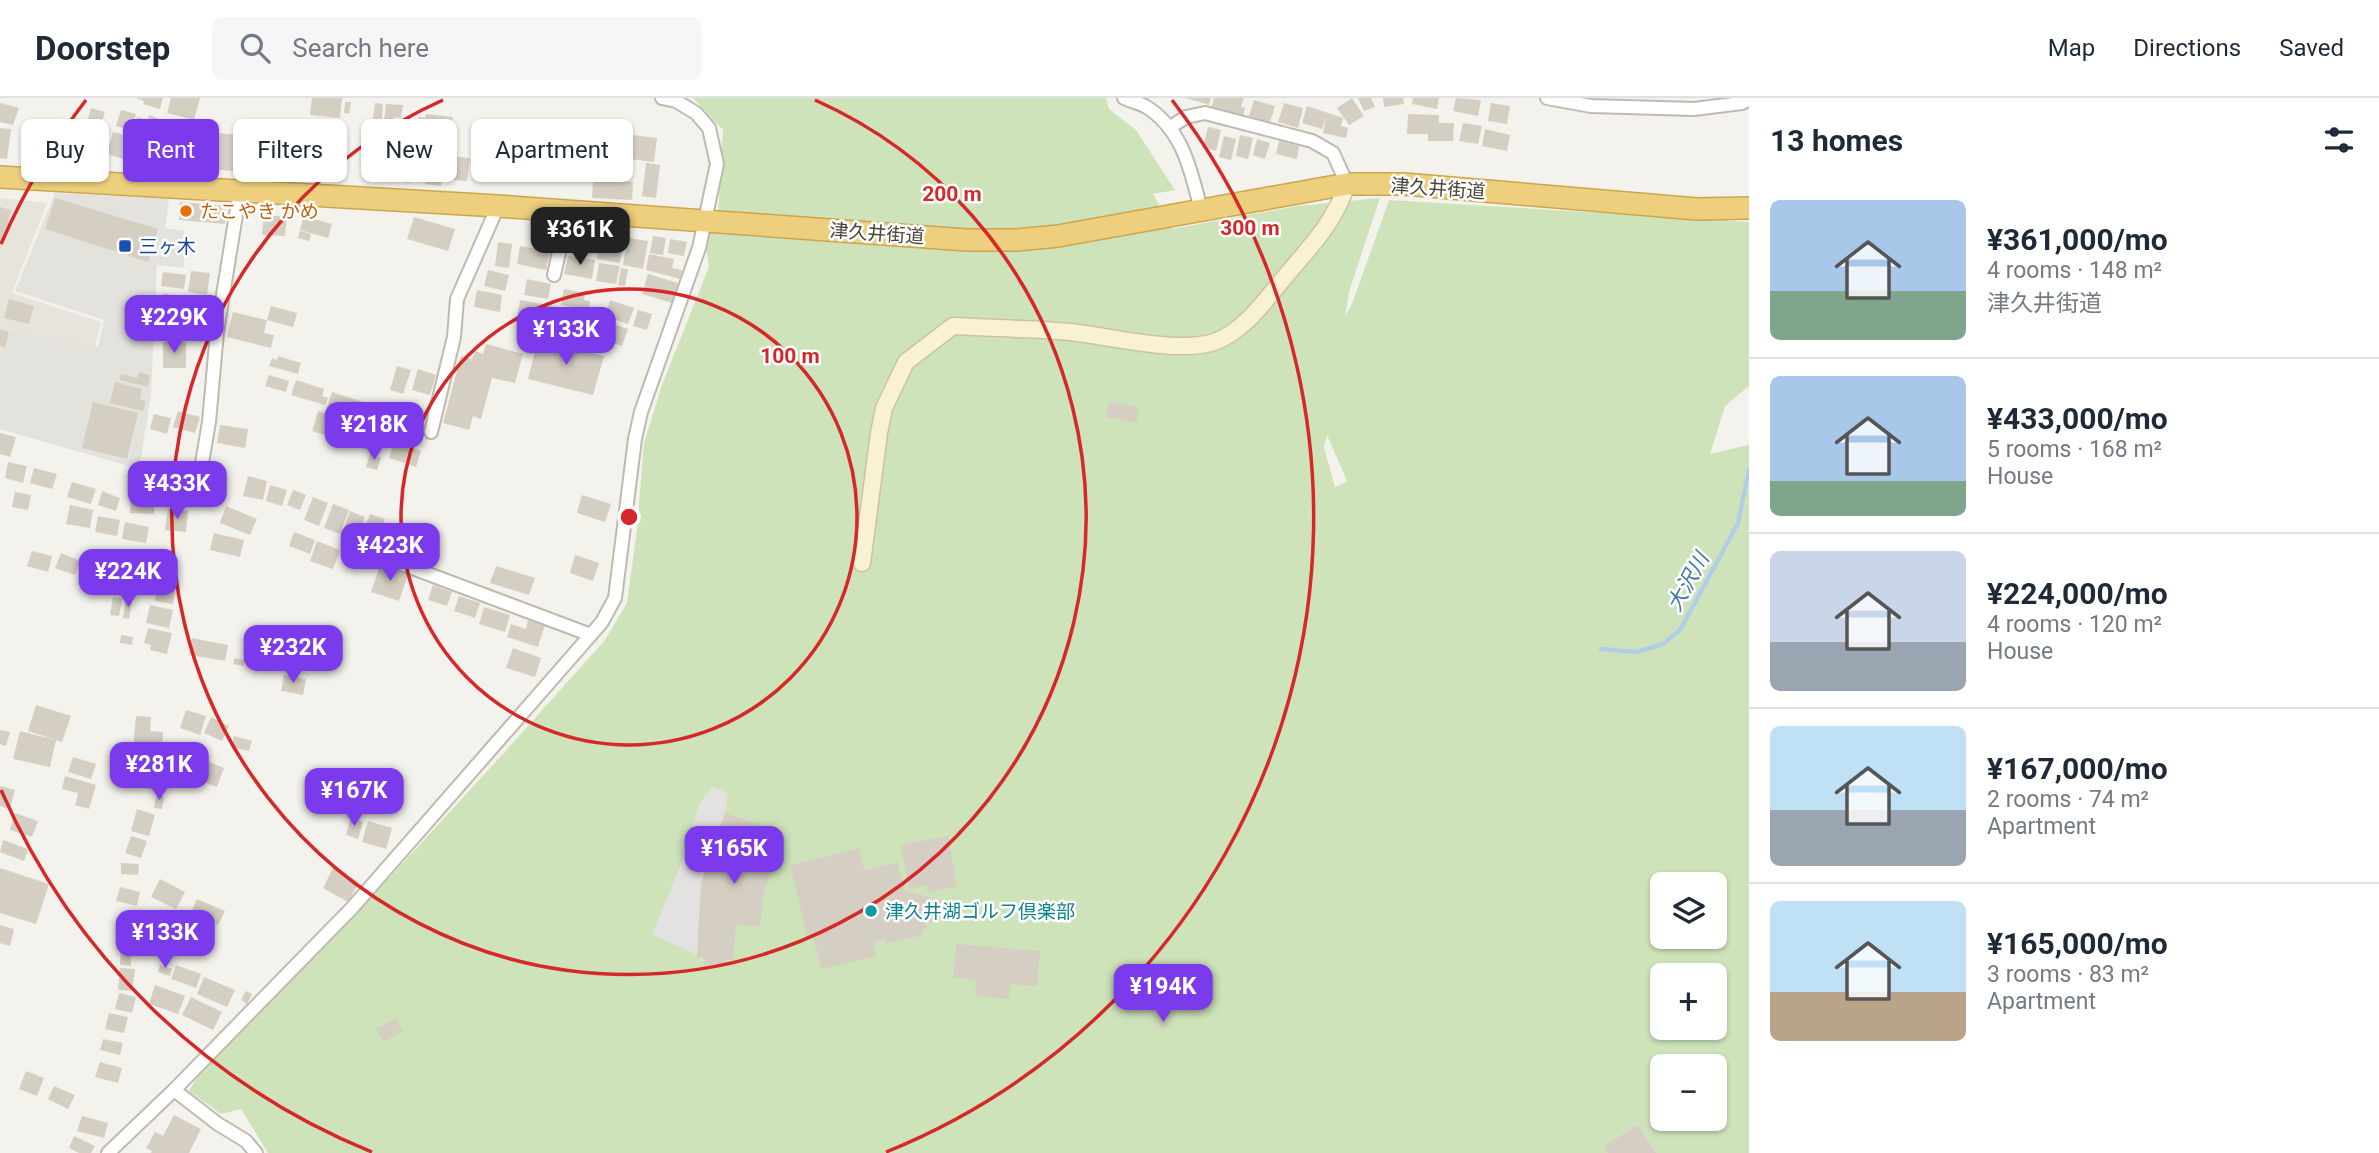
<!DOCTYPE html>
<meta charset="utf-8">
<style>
:root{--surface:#fff;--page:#f6f6f7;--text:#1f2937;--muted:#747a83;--line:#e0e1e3;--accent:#7c3aed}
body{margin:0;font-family:Roboto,"Noto Sans JP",sans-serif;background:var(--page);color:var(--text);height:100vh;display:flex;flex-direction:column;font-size:26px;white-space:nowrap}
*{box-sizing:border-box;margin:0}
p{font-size:23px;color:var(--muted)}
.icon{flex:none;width:38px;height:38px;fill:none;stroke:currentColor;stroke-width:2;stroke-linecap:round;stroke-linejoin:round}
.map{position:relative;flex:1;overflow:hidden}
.sheet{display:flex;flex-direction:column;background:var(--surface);width:630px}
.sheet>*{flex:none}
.guide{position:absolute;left:21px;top:21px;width:665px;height:63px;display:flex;gap:14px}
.controls{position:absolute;left:1650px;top:774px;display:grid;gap:14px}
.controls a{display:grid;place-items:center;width:77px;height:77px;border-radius:10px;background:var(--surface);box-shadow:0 2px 5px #0004;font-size:35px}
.price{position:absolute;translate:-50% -60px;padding:0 16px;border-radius:14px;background:var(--accent);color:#fff;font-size:23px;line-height:46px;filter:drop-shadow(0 2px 4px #0008)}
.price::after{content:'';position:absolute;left:50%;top:42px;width:21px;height:16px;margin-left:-10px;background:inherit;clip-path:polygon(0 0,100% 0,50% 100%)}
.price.selected{background:#222;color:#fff}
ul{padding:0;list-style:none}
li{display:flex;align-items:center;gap:21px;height:175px;padding:0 21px}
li+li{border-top:2px solid var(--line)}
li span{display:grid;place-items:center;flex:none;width:196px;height:140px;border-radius:10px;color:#555}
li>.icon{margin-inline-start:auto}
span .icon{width:84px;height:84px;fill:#fffc;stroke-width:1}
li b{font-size:30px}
h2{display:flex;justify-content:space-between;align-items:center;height:84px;padding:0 21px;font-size:30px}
.chip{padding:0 24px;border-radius:10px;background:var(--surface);box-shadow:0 2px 5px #0004;font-size:24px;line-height:63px}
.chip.selected{background:var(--accent);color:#fff}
header{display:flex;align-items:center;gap:42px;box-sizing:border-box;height:98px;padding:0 35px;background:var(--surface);border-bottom:2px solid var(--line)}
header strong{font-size:33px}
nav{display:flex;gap:38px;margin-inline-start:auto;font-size:24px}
.search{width:490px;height:63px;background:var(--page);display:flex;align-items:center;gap:18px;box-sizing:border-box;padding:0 24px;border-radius:10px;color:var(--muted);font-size:26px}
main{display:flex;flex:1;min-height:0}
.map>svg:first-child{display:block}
.residential{fill:#e7e4db}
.industrial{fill:#e4e2dd}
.green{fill:#cee3ba;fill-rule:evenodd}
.parking{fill:#e4e2e0}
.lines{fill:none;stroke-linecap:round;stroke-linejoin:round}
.stream{stroke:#b1cee9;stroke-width:4.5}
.building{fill:#d5cfc3}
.street-casing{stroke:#bfbab0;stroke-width:16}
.secondary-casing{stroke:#cbc3a0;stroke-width:19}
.highway-casing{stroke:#cba64f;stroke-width:24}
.street{stroke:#fff;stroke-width:12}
.secondary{stroke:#f9f2d2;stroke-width:16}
.highway{stroke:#edcf7e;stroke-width:21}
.ring{fill:none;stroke:#d62828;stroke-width:3.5}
.food-dot{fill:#e8710a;stroke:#fff;stroke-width:2.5}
.transit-dot{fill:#1a4fb4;stroke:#fff;stroke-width:2.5}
.culture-dot{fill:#0f9aa8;stroke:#fff;stroke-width:2.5}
.labels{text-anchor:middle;stroke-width:5;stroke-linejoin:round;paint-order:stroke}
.street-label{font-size:19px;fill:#48443a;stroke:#fff}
.food-label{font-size:19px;fill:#c56008;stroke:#fff;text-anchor:start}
.transit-label{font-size:19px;fill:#164399;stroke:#fff;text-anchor:start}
.culture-label{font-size:19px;fill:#0d838f;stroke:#fff;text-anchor:start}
.water-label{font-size:21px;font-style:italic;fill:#4075a8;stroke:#fff}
.centre{fill:#d62828;stroke:#fff;stroke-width:3.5}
.ring-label{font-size:21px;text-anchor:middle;font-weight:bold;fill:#d62828;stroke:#fff;stroke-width:5;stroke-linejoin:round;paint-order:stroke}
</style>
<header>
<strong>Doorstep</strong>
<div class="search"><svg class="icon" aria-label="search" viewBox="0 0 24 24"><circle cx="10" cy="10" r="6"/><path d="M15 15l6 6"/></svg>Search here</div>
<nav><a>Map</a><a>Directions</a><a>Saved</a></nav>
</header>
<main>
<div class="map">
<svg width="1749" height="1055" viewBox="0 0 1749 1055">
<rect width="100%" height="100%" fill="#f4f2ec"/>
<!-- residential -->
<path class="residential" d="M0,100l47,5 -35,90 89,29 -7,29 -84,5 -10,-3z"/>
<!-- industrial -->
<path class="industrial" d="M55,95l114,6 -4,29 19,3v37l-27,-3 -6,129 -11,70 -8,3 -132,-38v-80l5,1 6,-21 87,18 6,-27 -89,-29z"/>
<!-- green -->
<path class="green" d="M693,0h413l3,11 27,21 39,60 -22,4 19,35 125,-23 83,-8 -31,94 -4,25 7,-13 37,-104 360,22v164l-24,20 -15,48 39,-9v708h-1481l-27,-44 -20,5 -32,-23 9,-15 23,-25 138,-140 143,-156 103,-115 22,-37 10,-74 7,-86 18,-58 47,-118 -5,-35h13l6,-102zM1327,337l20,46 -12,6 -11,-40zM1662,786h53v52h-53zM1662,877h53v52h-53zM1662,968h53v52h-53z"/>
<!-- parking -->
<path class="parking" d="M713,689l15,6 -3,20 -24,72 -4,70 -45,-21 26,-62 22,-70z"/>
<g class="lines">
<!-- stream -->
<path class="stream" d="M1601,551l36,3 26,-8 17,-14 58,-107 11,-53"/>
</g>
<!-- building -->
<path class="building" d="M136,0h27l-3,11 -17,-5 1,-3z
M171,0h29l-6,22 -27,-7z
M312,0h30l-2,20 -30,-3z
M1186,0h25l-2,7z
M1214,0h30l-3,9 4,1 -2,10 -32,-9z
M1352,0l12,18 -15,9 -12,-17z
M1358,0h13l4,9 -11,4z
M1383,0h20l1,6 -20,3z
M1413,0h26l-2,11 -25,-5z
M1456,0l25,2 -3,16 -25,-5z
M1254,2l21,6 -5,16 -21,-6z
M345,4h6l-2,12 -5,-1z
M0,5l19,5 -6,17 -13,-3z
M375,5l8,1 -1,16 -9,-1z
M1284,5l19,5 -5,20 -20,-6z
M1491,5l19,3 -3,18 -19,-3z
M386,6l17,1 -2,13 -6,-1 -1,6 -10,-1z
M1307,8l36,12 -2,8 7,2 -2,10 -23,-5 3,-15 -4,11 -20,-6z
M91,10l14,4 -5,15 -13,-4z
M121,12l15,4 -5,17 -15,-5z
M426,16l27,3 -2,18 -28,-3 1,-3 -6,-1 1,-11 6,1z
M1408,16l31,1v8h15l-1,18h-25v-7h-21z
M149,17l9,3 -6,18 -19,-5 4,-14 11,3z
M513,20l34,16 -16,34 -13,-6 -7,14 -21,-10z
M1463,25l19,3 -4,18 -19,-3z
M80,27l17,5 -3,12 -17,-5z
M1208,29l13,3 -5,21 -13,-3z
M0,30l11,1 -4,30 -7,-1z
M585,30l11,1 -1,8 -11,-2z
M1485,31l25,6 -3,16 -25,-5z
M600,33l57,7 -3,24 -57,-7z
M113,34l21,5 -7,23 -20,-6z
M207,34l30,3 -4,36 -30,-3z
M1240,37l13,3 -5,21 -12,-3z
M1224,38l12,3 -5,21 -12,-3z
M138,40l12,3 -1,4 6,2 -5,15 -18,-5z
M1257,41l13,4 -5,16 -12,-4z
M1279,43l20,5 -2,13 -21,-5z
M428,56l42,4 -3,23 -25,-2 -1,7 -16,-2z
M562,56h27l-1,27 -27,-1z
M369,65l43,4 -1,16 -43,-4z
M646,65l14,2 -4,33 -14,-2z
M593,82l40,2 -1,18 -40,-2z
M55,100l103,31 -10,33 -103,-33z
M180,104l46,4 -1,18 -46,-4z
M0,109l11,3 -10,36h-1z
M264,117l23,2 -2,19 -23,-1z
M304,118l28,8 -4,14 -28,-8z
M414,119l41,12 -7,22 -41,-12z
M300,133l11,3 -2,7 -11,-3z
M600,137l24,3 -4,25 -23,-4z
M653,138l13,2 -3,17 -13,-2z
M628,140l20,3 -5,28 -20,-4z
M670,141l17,3 -3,14 -16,-3z
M498,144l14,2 -3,24 -14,-2z
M520,148l30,5 -4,19 -29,-6z
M649,156l25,5 -2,9 10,2 -2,9 -34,-9z
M568,158l27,4 -3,19 -28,-5z
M599,165l21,3 -4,18 -20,-3z
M621,170l7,1 -3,17 -7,-1z
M488,172l21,5 -4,16 -21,-5z
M191,173l19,2 -3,22 -19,-3z
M163,174l23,3 -2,14 -23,-3z
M648,176l30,9 -6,20 -30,-9z
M527,181l24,5 -3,15 -24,-4z
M564,191l21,4 -1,7 6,1 -1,9 -28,-5z
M477,192l25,5 -2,17 -26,-5z
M164,195l20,6 -7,22 -20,-5z
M9,201l25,7 -5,18 -25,-6z
M520,202l22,4 -4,20 -21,-4z
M610,202l24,8 -6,16 -23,-8z
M545,207l18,3 -4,23 -18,-3z
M271,208l26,7 -4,14 -26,-7z
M185,212l21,5 -4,17 -22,-6z
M571,212l21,7 -5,13 -20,-6z
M638,212l14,4 -5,16 -14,-4z
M233,214l34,8 -3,13 10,2 -3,13 -44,-11z
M604,223l24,8 -6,17 -24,-8z
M0,231l9,3 -4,16 -5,-2z
M538,241l66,17 -11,39 -65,-16z
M163,244h23v26h-23z
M486,246l37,10 -8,29 -23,-5 -11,41 -8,-3 -4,14 -26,-7 18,-67 11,3 3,-8 8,3z
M278,258l23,7 -3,11 -29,-8 3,-8 5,2z
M397,268l14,4 -8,24 -13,-4z
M418,271l18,6 -6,20 -18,-5z
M139,274l11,3 -2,12 -28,-7 1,-6 16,4z
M269,277l20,6 -3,11 -21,-6z
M296,282l28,9 -2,7 6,2 -3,7 -34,-10z
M115,284l27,7 -2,11 6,1 -3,10 -33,-8z
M332,294l31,10 -5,16 -31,-10z
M93,304l45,11 -11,46 -45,-11z
M1109,304l30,5 -3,16 -30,-6z
M371,307l26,8 -4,15 -27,-8z
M178,313l22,6 -5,16 -22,-6z
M318,313l36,11 -6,20 -36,-11z
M154,316l17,4 -4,16 -17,-5z
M220,327l28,4 -3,19 -28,-5z
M361,329l18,6 -6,18 -18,-5z
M0,335l16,4 -6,20 -10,-3z
M394,344l27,9 -5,16 -27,-9z
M370,356l11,3 -4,13 -11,-3z
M8,364l19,4 -4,17 -18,-5z
M209,366l13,1 -3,28 -12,-1z
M34,370l23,6 -5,15 -22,-6z
M248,378l19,5 -4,19 -20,-4z
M72,384l24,7 -5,15 -24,-7z
M270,387l17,5 -5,16 -16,-5z
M293,392l13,5 -6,15 -13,-5z
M102,393l18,7 -4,13 -18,-6z
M15,394l16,3 -3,15 -16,-3z
M141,397l14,1 -1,18 -24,-1 1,-14 9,1z
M166,397h9v10h-9z
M582,397l29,9 -6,18 -28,-9z
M313,399l15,6 -9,23 -15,-6z
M333,406l16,6 -9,24 -16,-6z
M70,407l23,5 -3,18 -24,-4z
M226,408l31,13 -7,16 -30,-12z
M168,411l20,2 -2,21 -21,-2z
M350,413l15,6 -8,22 -15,-6z
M370,416l15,5 -10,27 -15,-6z
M98,418l22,4 -3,16 -22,-4z
M125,424l24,5 -3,16 -24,-4z
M294,434l21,8 -5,14 -21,-8z
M214,435l30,7 -4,17 -30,-7z
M317,443l23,9 -7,19 -23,-8z
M32,453l20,5 -4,16 -21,-6z
M90,453l21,6 -2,9 -22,-6z
M121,453l20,5 -3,15 -21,-5z
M61,455l20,8 -6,14 -20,-7z
M575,457l24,8 -6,18 -23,-8z
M380,468l28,9 -9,26 -28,-9z
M496,468l39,12 -6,17 -39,-12z
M112,473l23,4 -4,20 -22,-3z
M158,484l18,3 -3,19 -18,-3z
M433,487l19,7 -5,14 -19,-6z
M459,498l21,7 -5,15 -21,-7z
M113,499l9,2 -3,17 -9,-1z
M126,501l6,1 -3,19 -6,-1z
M150,507l23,5 -4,18 -23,-5z
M484,509l26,8 -5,17 -26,-8z
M528,522l17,5 -7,22 -31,-10 4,-13 15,5z
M148,530l24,5 -5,21 -17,-4 1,-5 -7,-2z
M121,537l12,2 -1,8 -12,-2z
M192,540l36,7 -3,16 -36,-6z
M513,550l28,10 -6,19 -29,-9z
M234,560l11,2 -1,6 -11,-2z
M284,577l22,4 -3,16 -22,-4z
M36,607l35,11 -9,26 -34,-11z
M186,612l20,6 -6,19 -20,-7z
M136,618l15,1 -1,14 13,1 -1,19 -29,-2z
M211,619l18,9 -7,15 -18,-8z
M0,632l10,2 -4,14 -6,-2z
M20,633l36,9 -6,27 -37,-8z
M234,638l18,5 -3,10 -18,-4z
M184,651l16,6 -6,19 -17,-6z
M73,659l23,7 -5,15 -23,-7z
M206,663l18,7 -7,19 -18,-7z
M139,673l22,4 -2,15 -22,-3z
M65,678l31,9 -7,24 -14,-4 3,-12 -16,-4z
M0,688l15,4 -5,19 -10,-3z
M156,698l8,1 -2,12 -8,-1z
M137,711l18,6 -6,21 -18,-5z
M15,715l23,8 -6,16 -22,-7z
M725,715l58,20 -20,64 -3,29 -24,-1 -3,35h-8v6l-21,-1 1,-7 -8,-1 4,-73z
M351,720l12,4 -5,17 -12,-4z
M368,723l24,7 -6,21 -24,-7z
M131,738l16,5 -6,17 -16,-5z
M948,738l9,51 -29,5 -1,-7 -18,4 -8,-44z
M3,742l25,9 -4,12 -24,-9z
M859,750l6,22 33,-8 6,28 40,11 -7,23 -12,-3 2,8 -5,1 1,5 -37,9 -2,-5 -11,3 3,14 -55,13 -9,-35 -5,1 -17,-70z
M121,765l18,1 -1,11 -17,-1z
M0,770l49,16 -13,40 -36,-11z
M333,770l26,14 -11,20 -25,-14z
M160,781l25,13 -9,17 -25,-12z
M120,789l20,5 -3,14 -21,-5z
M197,801l28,12 -7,14 -27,-12z
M0,827l14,4 -4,17 -10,-3z
M121,844l10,1v23l-11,-1z
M956,846l84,7 -3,35 -27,-2 -1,15 -34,-3 1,-16 -23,-2z
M160,867l12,4 -2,7 -12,-4z
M176,867l25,9 -5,14 -25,-9z
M120,870l15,1 -3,22 -14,-1z
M204,879l31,13 -8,17 -30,-13z
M155,887l30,11 -7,18 -29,-10z
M246,893l6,3 -5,10 -6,-4z
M119,895l17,4 -4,16 -17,-4z
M191,899l31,15 -9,18 -31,-15z
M109,915l19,4 -4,16 -19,-4z
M396,920l7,13 -19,11 -8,-13z
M1165,920l3,8 -7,3 -3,-8z
M103,941l20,4 -3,12 -20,-5z
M100,964l22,6 -4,15 -23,-6z
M26,973l18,7 -7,18 -18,-7z
M54,988l21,9 -7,14 -20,-10z
M174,1017l27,14 -12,24h-38l1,-2 -6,-3 9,-16 8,4z
M82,1018l26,7 -4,15 -27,-7z
M1638,1027l18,28h-48l-4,-7z
M74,1038l21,10 -4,7h-12l-10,-5z"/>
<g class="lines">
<!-- street casing -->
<g class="street-casing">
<path id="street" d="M1124,0c7,3 15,5 21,8 38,23 46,65 56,104
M1547,0l44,8 103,3 48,-6 7,-4
M1169,30l17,-11 19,-4 107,28 21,12 14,31
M554,177l14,-64
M431,334l23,-95 3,-38 41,-93
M197,394l12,-70 8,-90 23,-142
M375,456l216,81
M174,992l44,34 28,17 10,12
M108,1055l66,-63 178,-182 250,-286 13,-24 20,-159 6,-27 58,-164 18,-84 -8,-36 -13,-15 -20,-12 -14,-3"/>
</g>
<!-- secondary casing -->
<g class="secondary-casing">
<path id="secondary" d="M862,465l17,-130 5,-25 22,-46 47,-36c39,2 78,3 117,6 39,4 112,23 147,9 31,-13 51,-45 72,-69 24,-28 47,-53 58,-88"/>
</g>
<!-- highway casing -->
<g class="highway-casing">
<path id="highway" d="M0,79l498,29 469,34h50l41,-4 289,-52h57l293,25 52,-1"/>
</g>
<!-- street -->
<use href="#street" class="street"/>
<!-- secondary -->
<use href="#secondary" class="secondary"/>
<!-- highway -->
<use href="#highway" class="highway"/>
</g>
<!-- distance rings -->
<g class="ring">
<circle cx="629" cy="419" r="228"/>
<path d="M815 2A457 457 0 1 1 443 2"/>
<path d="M372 1054A685 685 0 0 1 1 692M1 146A685 685 0 0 1 86 2M1172 2A685 685 0 0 1 886 1054"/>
</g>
<!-- markers -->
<circle class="food-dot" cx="186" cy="113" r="7"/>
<rect class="transit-dot" x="118" y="141" width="14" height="14" rx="3.5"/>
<circle class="culture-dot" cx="871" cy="813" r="7"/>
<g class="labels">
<!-- street labels -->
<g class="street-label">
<text transform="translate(1438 90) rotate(4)" y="7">津久井街道</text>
<text transform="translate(877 135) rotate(4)" y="7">津久井街道</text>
</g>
<!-- food labels -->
<g class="food-label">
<text x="200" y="120">たこやき かめ</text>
</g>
<!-- transit labels -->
<g class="transit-label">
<text x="139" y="155">三ヶ木</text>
</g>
<!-- culture labels -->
<g class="culture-label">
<text x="885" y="820">津久井湖ゴルフ倶楽部</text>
</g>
<!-- water labels -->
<g class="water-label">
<text transform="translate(1688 484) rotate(-61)" y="7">大沢川</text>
</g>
</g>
<circle cx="629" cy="419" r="10" class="centre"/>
<g class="ring-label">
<text x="952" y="103">200 m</text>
<text x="1250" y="137">300 m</text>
<text x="790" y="265">100 m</text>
</g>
</svg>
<div class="controls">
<a><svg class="icon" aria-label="layers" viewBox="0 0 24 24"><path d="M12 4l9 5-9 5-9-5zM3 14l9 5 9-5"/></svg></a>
<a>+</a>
<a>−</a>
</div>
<b class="price selected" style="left:580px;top:169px">¥361K</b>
<b class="price" style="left:174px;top:257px">¥229K</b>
<b class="price" style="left:566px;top:269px">¥133K</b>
<b class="price" style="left:374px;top:364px">¥218K</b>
<b class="price" style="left:177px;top:423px">¥433K</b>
<b class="price" style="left:390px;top:485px">¥423K</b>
<b class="price" style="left:128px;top:511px">¥224K</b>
<b class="price" style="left:293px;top:587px">¥232K</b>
<b class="price" style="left:159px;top:704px">¥281K</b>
<b class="price" style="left:354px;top:730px">¥167K</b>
<b class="price" style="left:734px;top:788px">¥165K</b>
<b class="price" style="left:165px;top:872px">¥133K</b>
<b class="price" style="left:1163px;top:926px">¥194K</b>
<div class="guide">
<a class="chip">Buy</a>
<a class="chip selected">Rent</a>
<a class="chip">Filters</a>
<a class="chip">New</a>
<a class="chip">Apartment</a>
</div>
</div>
<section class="sheet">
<h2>13 homes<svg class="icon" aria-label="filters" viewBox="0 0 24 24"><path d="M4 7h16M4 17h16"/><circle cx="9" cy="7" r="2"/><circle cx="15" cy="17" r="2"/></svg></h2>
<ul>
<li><span style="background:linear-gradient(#a9c7e8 65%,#7fa58c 0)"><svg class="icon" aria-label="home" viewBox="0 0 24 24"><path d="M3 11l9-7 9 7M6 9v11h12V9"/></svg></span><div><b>¥361,000/mo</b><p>4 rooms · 148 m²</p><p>津久井街道</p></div></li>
<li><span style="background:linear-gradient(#a9c7e8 75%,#7fa58c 0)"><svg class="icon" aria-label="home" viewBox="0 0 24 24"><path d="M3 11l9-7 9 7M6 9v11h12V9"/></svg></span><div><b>¥433,000/mo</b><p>5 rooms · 168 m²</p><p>House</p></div></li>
<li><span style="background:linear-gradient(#c9d6e8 65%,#9aa5b1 0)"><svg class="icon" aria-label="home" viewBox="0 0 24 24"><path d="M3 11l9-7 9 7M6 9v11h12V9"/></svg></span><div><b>¥224,000/mo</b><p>4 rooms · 120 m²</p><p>House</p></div></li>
<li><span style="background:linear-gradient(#bfe0f5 60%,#9aa5b1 0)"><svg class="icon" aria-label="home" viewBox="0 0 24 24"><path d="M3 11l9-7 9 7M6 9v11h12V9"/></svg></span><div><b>¥167,000/mo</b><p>2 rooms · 74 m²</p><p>Apartment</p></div></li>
<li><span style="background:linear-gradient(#bfe0f5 65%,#b9a48a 0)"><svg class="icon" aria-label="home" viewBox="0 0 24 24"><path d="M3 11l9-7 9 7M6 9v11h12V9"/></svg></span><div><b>¥165,000/mo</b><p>3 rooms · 83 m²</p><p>Apartment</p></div></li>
</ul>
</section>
</main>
